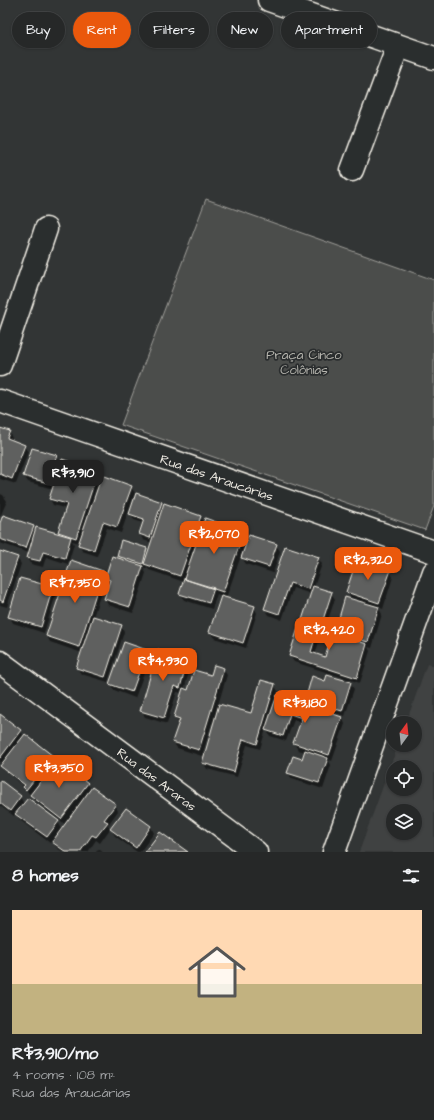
<!DOCTYPE html>
<meta charset="utf-8">
<style>
:root{--surface:#262828;--page:#323434;--text:#f1f3f6;--muted:#a4a6a8;--line:#424445;--accent:#ea580c}
body{margin:0;font-family:"Architects Daughter",sans-serif;background:var(--page);color:var(--text);height:100vh;display:flex;flex-direction:column;font-size:15px;white-space:nowrap}
*{box-sizing:border-box;margin:0}
p{font-size:13px;color:var(--muted)}
.icon{flex:none;width:22px;height:22px;fill:none;stroke:currentColor;stroke-width:2;stroke-linecap:round;stroke-linejoin:round}
.map{position:relative;height:852px;overflow:hidden}
.details{display:flex;flex-direction:column;background:var(--surface);flex:1}
.details>*{flex:none}
.hud{position:absolute;left:12px;top:12px;width:410px;height:36px;display:flex;gap:8px}
.needle{width:26px;rotate:15deg}
.tools{position:absolute;left:386px;top:716px;display:grid;gap:8px}
.tools a{display:grid;place-items:center;width:36px;height:36px;border-radius:50%;background:var(--surface);box-shadow:0 1px 3px #0004,0 0 0 1px var(--line);font-size:20px}
.price{position:absolute;translate:-50% -34px;padding:0 9px;border-radius:8px;background:var(--accent);color:#fff;font-size:13px;line-height:26px;filter:drop-shadow(0 1px 2px #0008)}
.price::after{content:'';position:absolute;left:50%;top:24px;width:12px;height:9px;margin-left:-6px;background:inherit;clip-path:polygon(0 0,100% 0,50% 100%)}
.price.selected{background:#222;color:#fff}
ul{padding:0;list-style:none}
li{display:grid;align-content:center;gap:8px;height:212px;padding:0 12px}
li span{display:grid;place-items:center;height:124px;border-radius:0px;color:#555}
li>.icon{margin-inline-start:auto}
span .icon{width:72px;height:72px;fill:#fffc;stroke-width:1}
li b{font-size:17px}
h2{display:flex;justify-content:space-between;align-items:center;height:48px;padding:0 12px;font-size:17px}
.pill{padding:0 14px;border-radius:18px;background:var(--surface);box-shadow:0 1px 3px #0004,0 0 0 1px var(--line);font-size:14px;line-height:36px}
.pill.selected{background:var(--accent);color:#fff}
.map>svg:first-child{display:block}
.built{fill:#404242;fill-rule:evenodd}
.green{fill:#4b4d4c;stroke:#a09f9a}
.shadow{fill:#0007}
.building{fill:#5f605f;stroke:#f4f1e8}
.lines{fill:none;stroke-linecap:round;stroke-linejoin:round}
.minor-casing{stroke:#f4f1e8;stroke-width:25}
.minor{stroke:#2a2d2e;stroke-width:22}
.labels{text-anchor:middle;stroke-width:3.5;stroke-linejoin:round;paint-order:stroke}
.park-label{font-size:13px;fill:#b9b8b1;stroke:#2a2d2e}
.street-label{font-size:13px;fill:#f4f1e8;stroke:#2a2d2e}
</style>
<div class="map">
<svg width="434" height="852" viewBox="0 0 434 852">
<rect width="100%" height="100%" fill="#323535"/>
<filter id="ink" filterUnits="userSpaceOnUse"><feTurbulence type="fractalNoise" baseFrequency=".025" numOctaves="2"/><feDisplacementMap in="SourceGraphic" scale="8" xChannelSelector="R" yChannelSelector="G"/><feConvolveMatrix kernelMatrix="1 2 1 2 8 2 1 2 1" color-interpolation-filters="sRGB"/></filter>
<g filter="url(#ink)">
<!-- built -->
<path class="built" d="M427,664l7,2v186h-75l39,-107h17v-22h-9zM393,767h22v22h-22zM393,811h22v22h-22z"/>
<!-- green -->
<path class="green" d="M206,199l228,81v226l-9,24 -304,-105z"/>
<!-- shadow -->
<path class="shadow" d="M0,429l9,3 3,6 -1,3 13,5 4,6 -12,32 -16,-5z
M56,456l5,8 37,8 4,8 29,7 4,6 -14,40 -14,-5 -10,28 -15,-5 -3,-8 -7,-2 2,3 -6,20 -22,-7 -3,10 -12,-3 -3,-7 1,-4 -29,-10v-17l33,1 2,4 26,4 -2,-3 8,-23 -14,-4 -3,-6 3,-10 -25,-7 -4,-6z
M0,494l3,1 4,6 -7,16z
M161,503l3,5 36,8 4,8 39,9 4,6 -21,59 28,9 3,6 -11,35 -32,-10 -4,-6 12,-36 -5,-2 -5,15 -28,-9 -4,-6 4,-12 -35,-12 -2,-3 -1,2 -3,-1 3,5 -13,40 -25,-8 -3,-6 4,-15 -3,-6 -13,39 28,9 3,6 -16,50 -27,-8 -4,-6 5,-15 -32,-11 -3,-6 56,-64 3,6 14,-18 -2,-4 4,-14 25,7 2,4 3,-10 -9,-3 -3,-6 3,-11 -9,-3 -4,-6z
M276,545l4,6 -7,22 -27,-9 -4,-6z
M286,547l32,11 4,6 -8,23 17,6 4,6 -11,33 -6,-2 3,5 -6,20 10,3 13,-23 -2,-3 16,-32 -5,-8 43,-21 3,6 -10,32 -5,-2 4,7 -10,34 -4,-1 2,4 -10,32 -66,-21 -4,-6 16,-31 -3,-5 8,-26 -18,-6 -11,32 -13,-5 -4,-6z
M0,552l17,6 4,6 -14,43 -7,-2z
M52,588l4,6 -12,39 -31,-10 -3,-6z
M146,651l4,6 -15,41 -21,-8 -4,-6z
M159,651l29,8 3,6 -7,25 4,1 35,-22 4,6 -9,30 34,9 22,-29 4,6 -2,5 66,21 3,7 -13,37 -4,-2 3,6 -8,24 -31,-10 -4,-6 15,-13 3,-8 -8,-2 -4,-7 8,-21 -8,-2 -8,21 -16,-5 -4,-7 -6,20 -13,-4 -10,32 -30,-8 -4,-7 11,-38 -2,-1 -10,33 -25,-8 -4,-6 6,-18 -4,-7 7,-24 -5,-1 -10,32 -22,-7 -4,-6z
M326,682l24,1 4,6 -9,27 -11,-3 -2,-4 -22,-6 -3,-7z
M0,716l21,15 3,6 28,20 4,6 2,-2 30,23 3,6 24,15 3,6 -10,14 2,4 -10,14 -4,-3 -8,12h-25l-6,-4 -5,-8 -2,3 -30,-23 -4,-7 -2,3 -14,-10v-25l20,16 4,7 34,18 4,7 4,-4 -31,-24 -11,-14 -24,-21z
M126,809l25,18 3,6 -14,19h-3l-22,-16 -4,-7z
M98,849l5,3h-7z"/>
<!-- building -->
<path class="building" d="M0,428l10,3 -3,7 18,7 -13,34 -12,-5z
M32,448l25,7 -9,28 -25,-7z
M62,459l36,12 -22,67 -18,-6 9,-28 -18,-5z
M102,475l30,11 -15,41 -14,-5 -9,28 -16,-5z
M136,493l26,9 -12,36 -11,-4 5,-15 -15,-5z
M164,503l37,13 -21,60 -36,-12z
M3,515l31,11 -8,22 -26,-9v-16z
M205,518l39,14 -21,60 -39,-13z
M36,527l35,10 -6,21 -22,-6 -3,9 -13,-3z
M249,535l28,9 -8,23 -28,-9z
M121,540l26,8 -4,16 -26,-8z
M285,546l34,11 -11,32 -18,-6 -11,31 -15,-5z
M0,551l18,6 -15,45 -3,-2z
M112,556l31,10 -13,41 -26,-8 6,-19 -5,-2z
M357,559l34,11 -12,33 -33,-11z
M71,560l32,11 -24,76 -33,-11z
M20,578l33,9 -12,40 -33,-10z
M184,579l30,9 -5,15 -30,-9z
M313,586l19,6 -11,34 -19,-6z
M221,596l34,10 -12,37 -34,-11z
M345,597l34,10 -11,35 -33,-10z
M93,616l29,9 -17,52 -29,-9z
M300,622l18,6 -7,24 14,5 7,-24 35,11 -10,34 -68,-22z
M124,642l23,8 -15,42 -23,-8z
M158,649l30,9 -8,30 -6,-2 -10,32 -24,-7z
M214,665l10,3 -25,82 -27,-8 8,-23 -6,-2 9,-29 5,2 6,-20 17,5z
M327,675l24,7 -9,29 -13,-4 1,-3 -24,-7 6,-21 13,5z
M261,680l14,4 -18,60 -14,-5 -9,33 -32,-9 17,-59 32,9z
M277,695l65,22 -13,38 -36,-12 9,-25 -12,-4 -7,22 -18,-6z
M0,714l21,16 -21,28z
M25,734l28,22 -27,34 -3,-3 2,-2 -25,-19z
M305,750l23,8 -9,25 -32,-10 6,-17 9,3z
M58,759l30,24 -27,36 -31,-24z
M0,780l21,16 -11,15 -10,-8z
M92,787l24,17 -12,16 4,2 -12,15 -4,-2 -12,17h-14l-14,-10z
M28,798l31,23 -12,16 -32,-23z
M126,808l25,18 -15,22 -26,-19z
M160,832l28,20h-43z"/>
<g class="lines">
<!-- minor casing -->
<g class="minor-casing">
<path id="minor" d="M269,0l165,58
M352,170l46,-124
M0,365l46,-136
M0,401l434,151
M0,662l256,190
M334,852l100,-280"/>
</g>
<!-- minor -->
<use href="#minor" class="minor"/>
</g>
</g>
<g class="labels">
<!-- park labels -->
<g class="park-label">
<text x="304" y="359">Praça Cinco<tspan x="304" dy="15">Colônias</tspan></text>
</g>
<!-- street labels -->
<g class="street-label">
<text transform="translate(217 477) rotate(19)" y="5">Rua das Araucárias</text>
<text transform="translate(157 779) rotate(37)" y="5">Rua das Araras</text>
</g>
</g>
</svg>
<div class="tools">
<a><svg class="needle" viewBox="-14 -14 28 28"><path d="M0-13l5 13h-10z" fill="#e53935"/><path d="M0 13l5-13h-10z" fill="#a4a6a8"/></svg></a>
<a><svg class="icon" aria-label="locate" viewBox="0 0 24 24"><circle cx="12" cy="12" r="6"/><path d="M12 2v4M12 18v4M2 12h4M18 12h4"/></svg></a>
<a><svg class="icon" aria-label="layers" viewBox="0 0 24 24"><path d="M12 4l9 5-9 5-9-5zM3 14l9 5 9-5"/></svg></a>
</div>
<b class="price selected" style="left:73px;top:494px">R$3,910</b>
<b class="price" style="left:214px;top:555px">R$2,070</b>
<b class="price" style="left:368px;top:581px">R$2,320</b>
<b class="price" style="left:75px;top:604px">R$7,350</b>
<b class="price" style="left:329px;top:651px">R$2,420</b>
<b class="price" style="left:163px;top:682px">R$4,930</b>
<b class="price" style="left:305px;top:724px">R$3,180</b>
<b class="price" style="left:59px;top:789px">R$3,350</b>
<div class="hud">
<a class="pill">Buy</a>
<a class="pill selected">Rent</a>
<a class="pill">Filters</a>
<a class="pill">New</a>
<a class="pill">Apartment</a>
</div>
</div>
<section class="details">
<h2>8 homes<svg class="icon" aria-label="filters" viewBox="0 0 24 24"><path d="M4 7h16M4 17h16"/><circle cx="9" cy="7" r="2"/><circle cx="15" cy="17" r="2"/></svg></h2>
<ul>
<li><span style="background:linear-gradient(#ffd9b3 60%,#c2b280 0)"><svg class="icon" aria-label="home" viewBox="0 0 24 24"><path d="M3 11l9-7 9 7M6 9v11h12V9"/></svg></span><div><b>R$3,910/mo</b><p>4 rooms · 108 m²</p><p>Rua das Araucárias</p></div></li>
</ul>
</section>
